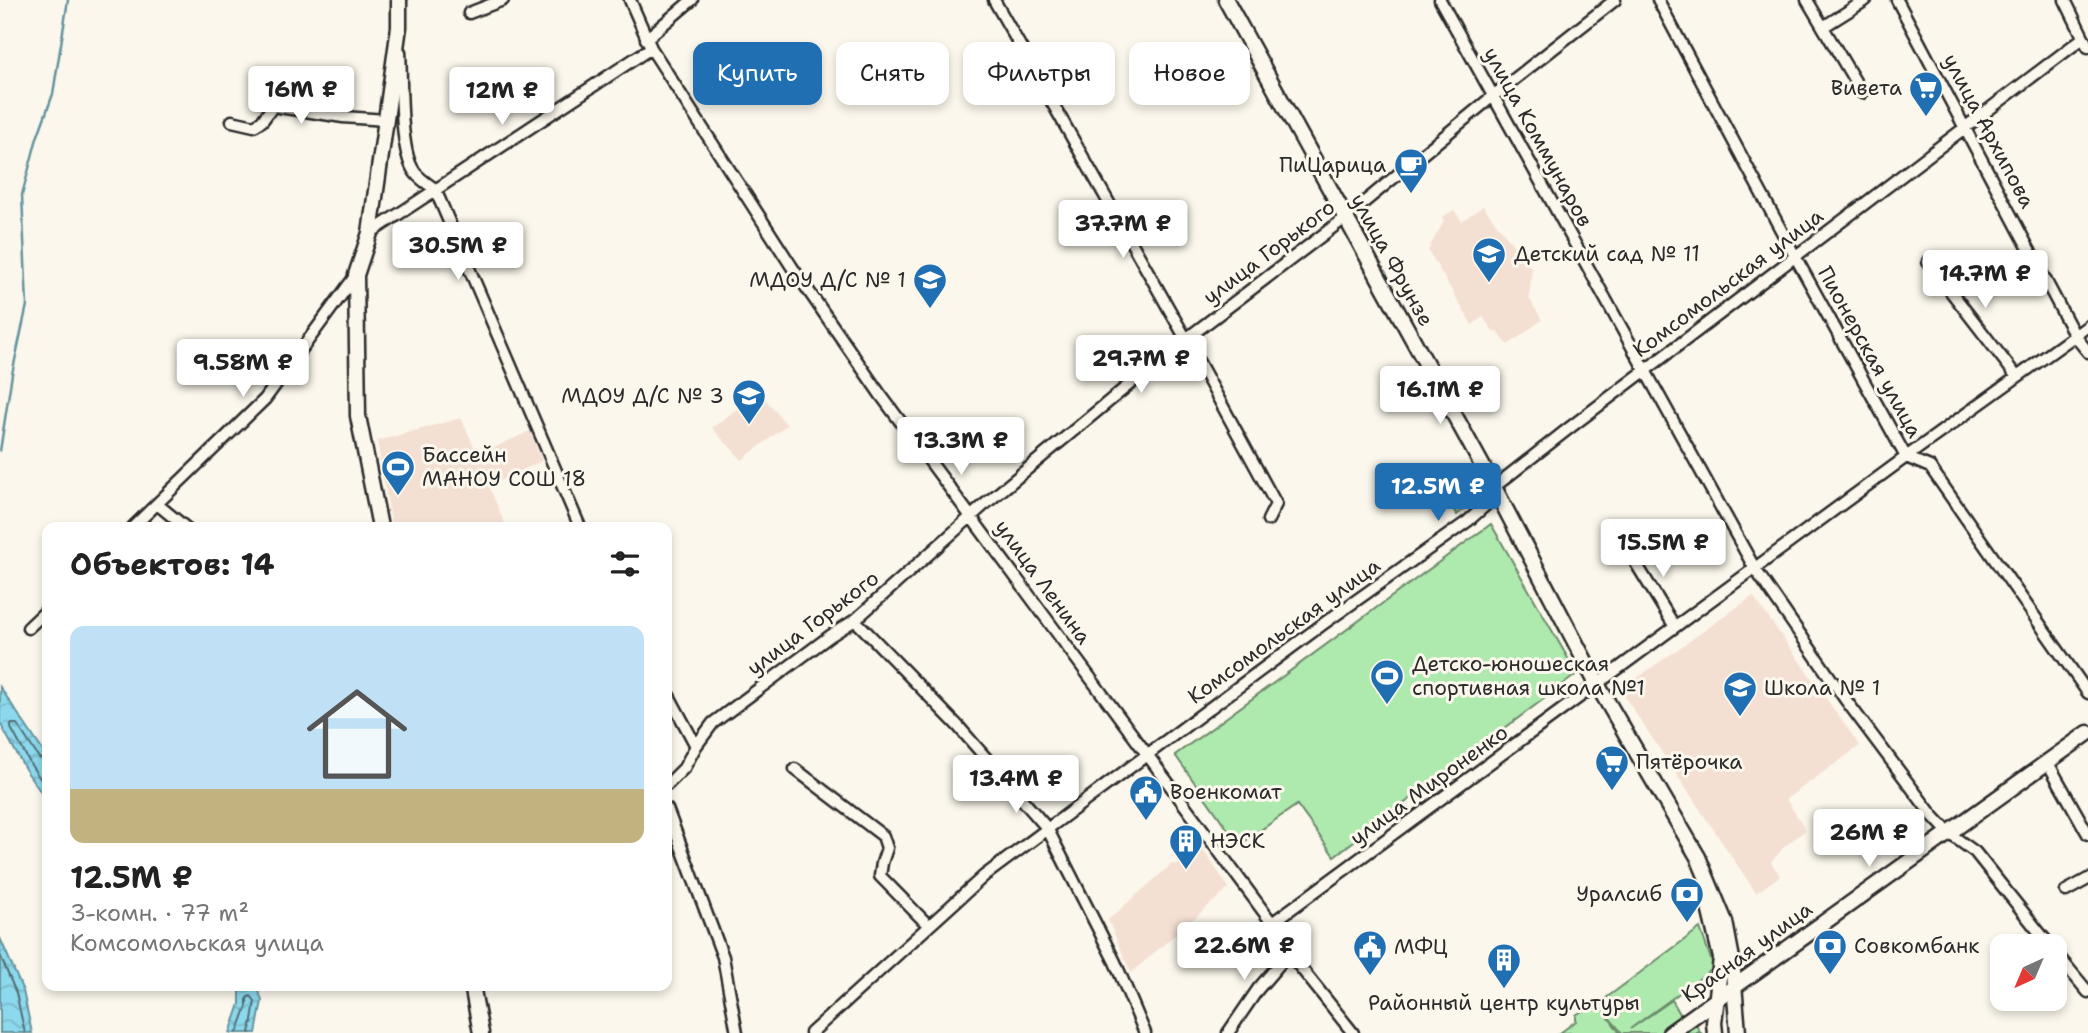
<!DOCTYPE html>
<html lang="ru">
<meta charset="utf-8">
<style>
:root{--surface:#fff;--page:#f2f2f2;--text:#222;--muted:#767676;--line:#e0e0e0;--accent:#1f6fb2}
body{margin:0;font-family:"Shantell Sans",sans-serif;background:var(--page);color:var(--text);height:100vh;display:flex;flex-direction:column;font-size:26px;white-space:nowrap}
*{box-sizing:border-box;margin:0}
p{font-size:23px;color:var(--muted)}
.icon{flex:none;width:38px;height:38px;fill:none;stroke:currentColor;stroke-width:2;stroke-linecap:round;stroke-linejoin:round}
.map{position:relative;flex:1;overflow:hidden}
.panel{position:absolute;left:42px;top:522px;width:630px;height:469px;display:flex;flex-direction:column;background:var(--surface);border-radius:14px;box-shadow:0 4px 10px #0003}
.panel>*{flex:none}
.hud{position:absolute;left:693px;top:42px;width:665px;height:63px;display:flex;gap:14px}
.needle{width:46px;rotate:224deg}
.fabs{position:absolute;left:1990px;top:934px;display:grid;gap:14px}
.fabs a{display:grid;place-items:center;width:77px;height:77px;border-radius:14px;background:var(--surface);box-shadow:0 4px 10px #0003;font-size:35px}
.price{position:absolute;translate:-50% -60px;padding:0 16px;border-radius:7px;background:#fff;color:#222;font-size:23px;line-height:46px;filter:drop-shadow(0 2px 4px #0008)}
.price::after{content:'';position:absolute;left:50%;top:42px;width:21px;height:16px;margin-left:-10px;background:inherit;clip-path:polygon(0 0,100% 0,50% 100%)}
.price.selected{background:var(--accent);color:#fff}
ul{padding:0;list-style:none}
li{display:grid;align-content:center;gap:14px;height:371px;padding:0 28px}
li+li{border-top:2px solid var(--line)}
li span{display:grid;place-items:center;height:217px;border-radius:14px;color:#555}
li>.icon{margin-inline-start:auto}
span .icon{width:126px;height:126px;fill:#fffc;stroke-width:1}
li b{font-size:30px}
h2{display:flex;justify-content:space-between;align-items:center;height:84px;padding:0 28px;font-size:30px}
.pill{padding:0 24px;border-radius:14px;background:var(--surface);box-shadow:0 4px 10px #0003;font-size:24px;line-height:63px}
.pill.selected{background:var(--accent);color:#fff}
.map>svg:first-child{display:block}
.built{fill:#f4e0d2}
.green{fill:#aee9ae;stroke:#6c8a6c;stroke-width:2}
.water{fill:url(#water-waves);stroke:#65939f;stroke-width:2}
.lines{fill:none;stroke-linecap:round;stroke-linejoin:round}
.shore{stroke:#527078;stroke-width:2}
.stream{stroke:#65939f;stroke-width:2.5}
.minor-casing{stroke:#2b2b2b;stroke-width:15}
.secondary-casing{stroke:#2b2b2b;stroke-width:19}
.minor{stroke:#fbf7ec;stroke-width:10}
.secondary{stroke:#fbf7ec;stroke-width:14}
.labels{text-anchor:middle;stroke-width:6;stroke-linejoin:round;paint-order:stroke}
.poi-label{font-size:21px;fill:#2b2b2b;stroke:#fbf7ec;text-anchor:start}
.street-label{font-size:21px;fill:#2b2b2b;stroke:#fbf7ec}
</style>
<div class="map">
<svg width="2088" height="1033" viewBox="0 0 2088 1033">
<defs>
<pattern id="water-waves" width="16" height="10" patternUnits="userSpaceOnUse" patternTransform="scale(1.75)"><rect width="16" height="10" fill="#8cd8ec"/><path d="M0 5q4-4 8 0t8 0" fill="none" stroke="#79bacb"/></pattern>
</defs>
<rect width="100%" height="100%" fill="#fbf7ec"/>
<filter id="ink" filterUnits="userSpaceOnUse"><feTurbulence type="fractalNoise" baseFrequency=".0143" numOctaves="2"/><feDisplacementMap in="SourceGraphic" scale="14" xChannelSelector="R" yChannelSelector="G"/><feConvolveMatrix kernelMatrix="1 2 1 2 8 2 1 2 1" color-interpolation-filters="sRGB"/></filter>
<g filter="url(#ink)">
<!-- built -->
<path class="built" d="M1483,206l49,63 -3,29 13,22 -34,25 -11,-13 -4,-1 -10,-14 -11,8 -44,-75 16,-29 -2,-4 12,-7 8,11z
M759,392l28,33 -45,35 -30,-32z
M461,418l17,37 52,-24 12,30 -53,25 17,41h-114l-15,-86z
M1753,596l107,150 -74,53 20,31 -21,16 -14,16 9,14 -24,17 -136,-203z
M1200,845l29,43 -98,85 -23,-53 64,-56 4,1z"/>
<!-- green -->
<path class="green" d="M1467,478l11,19 -21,18 -8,-12 2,-13z
M1491,524l86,150 -243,182 -37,-51 -58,40 -64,-90z
M1700,928l14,40 -84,61 42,-29 15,26 7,-4 7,11h-79l-16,-19 14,19h-60l16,-12v-6l20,-13 2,2z"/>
<!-- water -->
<path class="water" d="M0,687l47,70v44l-22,-32 -25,-46z
M0,938l23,53 9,42h-32z
M240,985h17l5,16 -6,32h-26l10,-29z"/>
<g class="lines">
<!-- shore -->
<path class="shore" d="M47,760l-8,-2 -22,-34h-6v4l20,37 16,24
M0,955l16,38 9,40
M237,1033l10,-27v-8l4,-2 4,5 -5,32"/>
<!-- stream -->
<path class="stream" d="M0,451l12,-77 15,-69 -5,-110 15,-57 16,-44 15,-94"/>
<!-- minor casing -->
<g class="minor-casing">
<path id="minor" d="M630,0l21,48 141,219 88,127 392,529 17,30 64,80
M994,0l192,339 90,165 -8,16
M1440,0l315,569 90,130 87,116 18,19 25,18 76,95
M1658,0l138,258 110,199 24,10 158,226
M1807,0l55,93
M1897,0l178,336 13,16
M2065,0l23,47
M469,13l34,-13
M1823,27l43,-27
M646,39l46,-39
M400,52c2,28 -1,98 14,119 5,8 14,13 21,18l145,338
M232,121l22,5 8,-5 11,-15 70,11 43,3
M370,233l281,-185
M1928,262l89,115
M157,504l28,23
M133,527l132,-128 91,-124
M1626,547l49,80
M855,620l103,106 89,102 68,134 30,71
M28,628l19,-18
M667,692l29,54
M2048,763l40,71
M795,769l88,67 4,12 -5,15 -2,13 49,50
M667,785l17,-17 12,-22 17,-23 117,-87 25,-16 129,-115 141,-117 61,-49 159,-121 148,-122 122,-96
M667,809l56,148 14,76
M2066,891l22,-12
M1272,923l634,-466 182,-131
M2054,951l34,41
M811,1033l173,-157 339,-252 145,-103 18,-16 8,-18 74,-58 515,-391
M1228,1033l30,-44 31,-36"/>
</g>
<!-- secondary casing -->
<g class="secondary-casing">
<path id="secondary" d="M1226,0l268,487 104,199 100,171 27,65 7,37 6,74
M380,527l-22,-111 -2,-141 14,-42 29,-206v-27
M1707,899l14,59 -7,65 1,10
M472,985l9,48
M1670,1033l418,-300"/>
</g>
<!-- minor -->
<use href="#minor" class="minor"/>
<!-- secondary -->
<use href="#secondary" class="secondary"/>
</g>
</g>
<!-- icons -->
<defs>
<g id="supermarket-pin" transform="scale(1.75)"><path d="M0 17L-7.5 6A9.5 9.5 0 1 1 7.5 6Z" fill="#1f6fb2" stroke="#fbf7ec"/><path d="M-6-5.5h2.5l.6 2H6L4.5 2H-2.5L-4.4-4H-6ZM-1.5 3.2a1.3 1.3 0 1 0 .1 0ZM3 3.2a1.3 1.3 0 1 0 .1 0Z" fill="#fff"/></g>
<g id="cafe-pin" transform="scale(1.75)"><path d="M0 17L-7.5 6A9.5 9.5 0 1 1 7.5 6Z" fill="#1f6fb2" stroke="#fbf7ec"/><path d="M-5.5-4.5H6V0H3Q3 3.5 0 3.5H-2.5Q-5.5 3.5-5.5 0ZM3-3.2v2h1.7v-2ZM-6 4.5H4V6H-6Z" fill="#fff"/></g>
<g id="school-pin" transform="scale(1.75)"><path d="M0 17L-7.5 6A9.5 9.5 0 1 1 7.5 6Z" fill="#1f6fb2" stroke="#fbf7ec"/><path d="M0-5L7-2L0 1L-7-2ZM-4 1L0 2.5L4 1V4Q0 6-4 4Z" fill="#fff"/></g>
<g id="stadium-pin" transform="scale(1.75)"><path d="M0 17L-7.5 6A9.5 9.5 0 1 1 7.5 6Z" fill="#1f6fb2" stroke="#fbf7ec"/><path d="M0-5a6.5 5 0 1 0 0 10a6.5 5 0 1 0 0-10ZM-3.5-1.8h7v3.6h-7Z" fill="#fff"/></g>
<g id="civic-pin" transform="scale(1.75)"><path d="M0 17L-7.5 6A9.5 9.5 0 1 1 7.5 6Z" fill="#1f6fb2" stroke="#fbf7ec"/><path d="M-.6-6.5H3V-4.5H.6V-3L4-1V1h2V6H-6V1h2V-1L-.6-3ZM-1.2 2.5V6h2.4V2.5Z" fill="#fff"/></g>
<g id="building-pin" transform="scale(1.75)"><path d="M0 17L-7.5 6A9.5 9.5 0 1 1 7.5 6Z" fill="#1f6fb2" stroke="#fbf7ec"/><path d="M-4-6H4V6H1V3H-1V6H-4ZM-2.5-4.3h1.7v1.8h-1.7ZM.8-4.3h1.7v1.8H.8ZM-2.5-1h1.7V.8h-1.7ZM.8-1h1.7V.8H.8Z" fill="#fff"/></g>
<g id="bank-pin" transform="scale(1.75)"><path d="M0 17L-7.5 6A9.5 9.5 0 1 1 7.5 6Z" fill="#1f6fb2" stroke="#fbf7ec"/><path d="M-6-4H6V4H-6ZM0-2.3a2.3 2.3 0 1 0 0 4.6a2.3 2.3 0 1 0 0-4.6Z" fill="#fff"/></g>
</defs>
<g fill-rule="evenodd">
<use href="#supermarket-pin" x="1926" y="88"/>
<use href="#cafe-pin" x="1411" y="165"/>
<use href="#school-pin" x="1489" y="254"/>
<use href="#school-pin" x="930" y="280"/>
<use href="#school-pin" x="749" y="396"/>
<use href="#stadium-pin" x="398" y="467"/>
<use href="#stadium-pin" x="1387" y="676"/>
<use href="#school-pin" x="1740" y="688"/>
<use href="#supermarket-pin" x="1612" y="762"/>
<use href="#civic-pin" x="1146" y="792"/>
<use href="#building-pin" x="1186" y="841"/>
<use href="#bank-pin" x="1687" y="894"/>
<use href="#bank-pin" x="1830" y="946"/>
<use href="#civic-pin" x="1370" y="947"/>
<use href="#building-pin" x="1504" y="960"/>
</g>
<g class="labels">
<!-- poi labels -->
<g class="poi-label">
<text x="1902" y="95" text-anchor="end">Вивета</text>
<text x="1386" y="172" text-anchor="end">ПиЦарица</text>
<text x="1514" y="261">Детский сад № 11</text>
<text x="906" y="287" text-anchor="end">МДОУ Д/С № 1</text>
<text x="724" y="403" text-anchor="end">МДОУ Д/С № 3</text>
<text x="422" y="462">Бассейн<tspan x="422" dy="24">МАНОУ СОШ 18</tspan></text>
<text x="1412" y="671">Детско-юношеская<tspan x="1412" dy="24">спортивная школа №1</tspan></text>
<text x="1764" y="695">Школа № 1</text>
<text x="1636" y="769">Пятёрочка</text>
<text x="1170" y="799">Военкомат</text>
<text x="1210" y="848">НЭСК</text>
<text x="1662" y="901" text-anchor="end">Уралсиб</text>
<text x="1854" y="953">Совкомбанк</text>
<text x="1394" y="954">МФЦ</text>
<text x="1504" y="1010" text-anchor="middle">Районный центр культуры</text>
</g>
<!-- street labels -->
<g class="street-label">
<text transform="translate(1989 131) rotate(62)" y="7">улица Архипова</text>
<text transform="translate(1538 137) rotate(61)" y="7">улица Коммунаров</text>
<text transform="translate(1269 252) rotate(-37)" y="7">улица Горького</text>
<text transform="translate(1392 260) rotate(61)" y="7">улица Фрунзе</text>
<text transform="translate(1728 283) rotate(-37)" y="7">Комсомольская улица</text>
<text transform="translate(1870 352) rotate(61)" y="7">Пионерская улица</text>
<text transform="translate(1043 582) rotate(54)" y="7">улица Ленина</text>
<text transform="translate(813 623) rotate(-37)" y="7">улица Горького</text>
<text transform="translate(1284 631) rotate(-36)" y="7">Комсомольская улица</text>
<text transform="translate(1429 785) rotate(-36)" y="7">улица Мироненко</text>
<text transform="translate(1747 952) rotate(-36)" y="7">Красная улица</text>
</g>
</g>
</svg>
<div class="fabs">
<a><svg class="needle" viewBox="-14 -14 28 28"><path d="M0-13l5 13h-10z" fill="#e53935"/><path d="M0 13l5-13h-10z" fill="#767676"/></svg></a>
</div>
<b class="price" style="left:301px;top:126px">16M ₽</b>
<b class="price" style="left:502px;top:127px">12M ₽</b>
<b class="price" style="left:1123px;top:260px">37.7M ₽</b>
<b class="price" style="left:458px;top:282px">30.5M ₽</b>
<b class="price" style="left:1985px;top:310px">14.7M ₽</b>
<b class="price" style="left:1141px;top:395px">29.7M ₽</b>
<b class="price" style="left:243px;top:399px">9.58M ₽</b>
<b class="price" style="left:1440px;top:426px">16.1M ₽</b>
<b class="price" style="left:961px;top:477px">13.3M ₽</b>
<b class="price selected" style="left:1438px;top:523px">12.5M ₽</b>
<b class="price" style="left:1663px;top:579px">15.5M ₽</b>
<b class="price" style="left:1016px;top:815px">13.4M ₽</b>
<b class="price" style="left:1869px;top:869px">26M ₽</b>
<b class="price" style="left:1244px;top:982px">22.6M ₽</b>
<div class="hud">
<a class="pill selected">Купить</a>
<a class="pill">Снять</a>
<a class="pill">Фильтры</a>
<a class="pill">Новое</a>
</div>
<section class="panel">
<h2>Объектов: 14<svg class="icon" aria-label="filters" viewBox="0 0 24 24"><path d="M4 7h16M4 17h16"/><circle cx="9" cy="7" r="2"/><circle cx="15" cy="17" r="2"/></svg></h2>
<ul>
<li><span style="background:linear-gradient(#bfe0f5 75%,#c2b280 0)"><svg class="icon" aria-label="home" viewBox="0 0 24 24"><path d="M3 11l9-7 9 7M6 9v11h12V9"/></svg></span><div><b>12.5M ₽</b><p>3-комн. · 77 m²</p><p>Комсомольская улица</p></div></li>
</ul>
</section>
</div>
